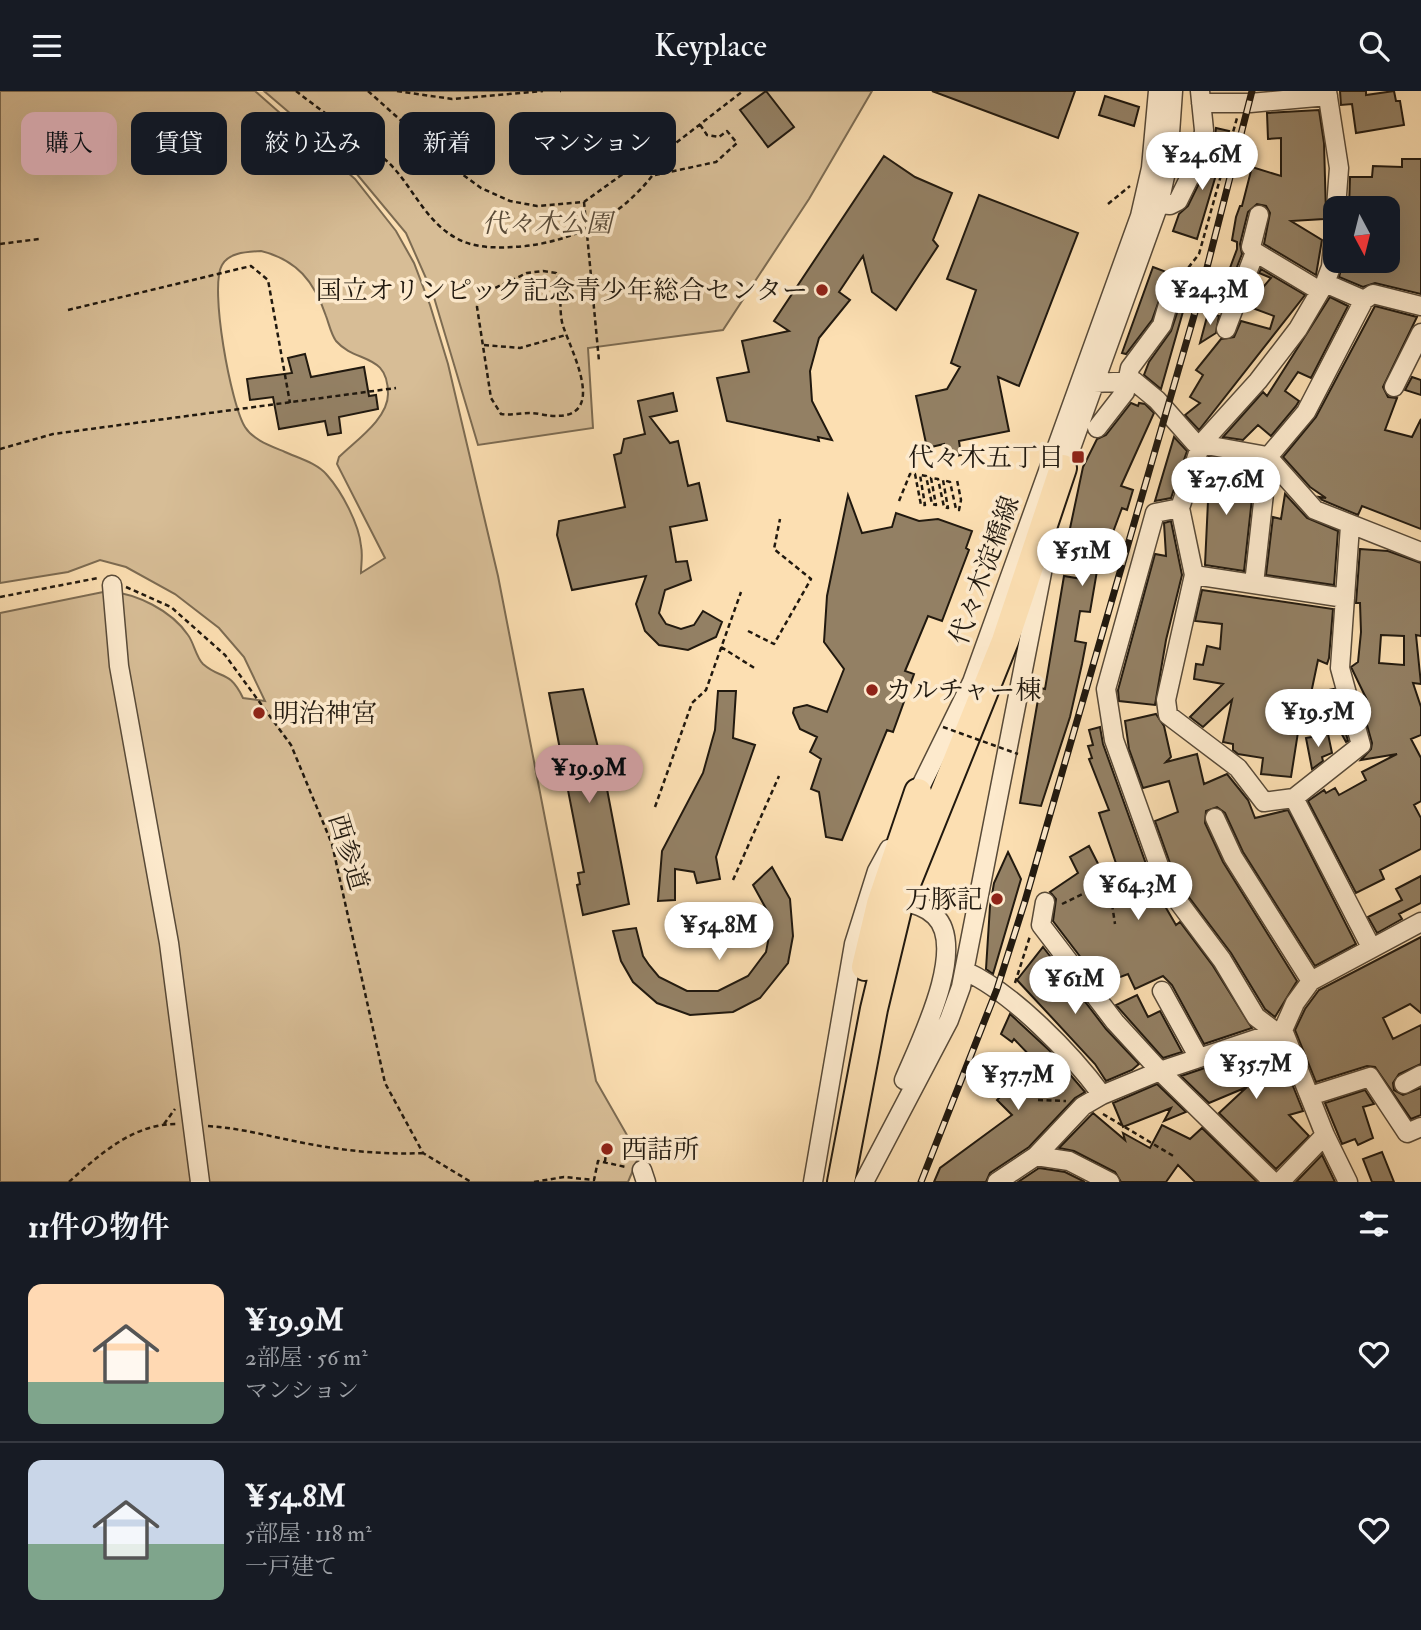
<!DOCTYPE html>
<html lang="ja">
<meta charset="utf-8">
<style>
:root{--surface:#171b24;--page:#20242c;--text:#f1f3f6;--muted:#9ea1a6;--line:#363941;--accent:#c59692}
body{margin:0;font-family:"IM FELL Double Pica","Noto Serif JP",serif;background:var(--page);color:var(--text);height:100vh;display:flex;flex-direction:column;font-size:26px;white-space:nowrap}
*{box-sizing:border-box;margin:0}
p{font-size:23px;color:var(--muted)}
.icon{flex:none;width:38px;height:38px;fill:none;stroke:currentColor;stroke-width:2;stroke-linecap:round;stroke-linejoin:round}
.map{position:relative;height:1091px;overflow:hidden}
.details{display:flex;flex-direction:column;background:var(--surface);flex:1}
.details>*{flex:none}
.banner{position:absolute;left:21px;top:21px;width:700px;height:63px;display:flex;gap:14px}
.needle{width:46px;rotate:173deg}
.fabs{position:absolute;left:1323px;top:105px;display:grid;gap:14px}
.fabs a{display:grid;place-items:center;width:77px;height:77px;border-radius:14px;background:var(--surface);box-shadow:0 7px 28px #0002;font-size:35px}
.price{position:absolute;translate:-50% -60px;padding:0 16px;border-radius:24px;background:#fff;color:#222;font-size:23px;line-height:46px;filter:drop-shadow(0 2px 4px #0008)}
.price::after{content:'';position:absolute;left:50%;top:42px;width:21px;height:16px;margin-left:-10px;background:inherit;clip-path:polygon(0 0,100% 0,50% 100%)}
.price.on{background:var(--accent);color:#111}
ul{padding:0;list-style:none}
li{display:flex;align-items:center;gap:21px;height:175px;padding:0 28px}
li+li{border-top:2px solid var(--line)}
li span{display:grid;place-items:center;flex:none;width:196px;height:140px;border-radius:14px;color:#555}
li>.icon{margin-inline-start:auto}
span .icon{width:84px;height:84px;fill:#fffc;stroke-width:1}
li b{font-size:30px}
h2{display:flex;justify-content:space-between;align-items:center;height:84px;padding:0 28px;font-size:30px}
.chip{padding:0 24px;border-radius:14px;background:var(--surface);box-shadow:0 7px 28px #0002;font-size:24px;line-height:63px}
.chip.on{background:var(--accent);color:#111}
header{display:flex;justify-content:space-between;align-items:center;height:91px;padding:0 28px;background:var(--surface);font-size:32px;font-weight:600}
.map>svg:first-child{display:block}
.green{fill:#d7bd96;stroke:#7c6b52;stroke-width:2;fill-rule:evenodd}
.building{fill:#938064;stroke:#21190f;stroke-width:2;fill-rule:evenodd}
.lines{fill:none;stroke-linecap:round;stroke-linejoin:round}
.minor-casing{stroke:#584a38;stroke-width:21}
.highway-casing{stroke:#21190f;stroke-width:30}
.path{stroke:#21190f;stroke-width:2.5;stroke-dasharray:5 3.5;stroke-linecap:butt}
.minor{stroke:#fdeacd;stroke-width:18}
.highway{stroke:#fcdfb2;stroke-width:26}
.rail-casing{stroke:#21190f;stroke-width:7}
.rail{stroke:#fdeacd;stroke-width:4.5;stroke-dasharray:13;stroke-linecap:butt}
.path-bridge{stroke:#21190f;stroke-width:2.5;stroke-dasharray:5 3.5;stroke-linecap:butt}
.poi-dot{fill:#8f2418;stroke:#fdeacd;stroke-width:2.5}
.labels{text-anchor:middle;stroke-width:7;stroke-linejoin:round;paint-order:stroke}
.park-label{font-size:26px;font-style:italic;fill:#584a38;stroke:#fdeacd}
.poi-label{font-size:26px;fill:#21190f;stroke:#fdeacd;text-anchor:end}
.street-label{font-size:26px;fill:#21190f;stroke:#fdeacd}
</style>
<header><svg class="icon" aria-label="menu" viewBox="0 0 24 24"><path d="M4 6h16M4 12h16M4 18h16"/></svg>Keyplace<svg class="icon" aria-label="search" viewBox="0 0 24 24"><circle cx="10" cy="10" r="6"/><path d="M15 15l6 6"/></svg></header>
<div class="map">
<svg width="1421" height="1091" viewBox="0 0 1421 1091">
<rect width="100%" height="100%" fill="#fcdfb2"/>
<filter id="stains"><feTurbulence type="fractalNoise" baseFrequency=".00286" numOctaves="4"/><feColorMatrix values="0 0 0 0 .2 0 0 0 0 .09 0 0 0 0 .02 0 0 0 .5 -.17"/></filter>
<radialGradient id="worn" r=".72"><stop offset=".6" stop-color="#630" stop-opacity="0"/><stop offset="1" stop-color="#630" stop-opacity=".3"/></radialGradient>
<!-- green -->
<path class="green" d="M0,0h255l100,88 41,52 18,32 16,42 18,59 50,212 98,505 43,75 -11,26h-628v-569l108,-22c29,3 63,19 80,44 6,8 8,22 15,29 18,16 26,5 40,34l22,3 -21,-44 -25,-29 -44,-34 -49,-27 -26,-7 -32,12 -68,11zM261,160c36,9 53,30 65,65 3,8 5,18 10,25 20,23 52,11 52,53 0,25 -33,47 -49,63l-2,7 48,94 -24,15c0,-9 2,-18 0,-27 -2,-22 -19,-54 -34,-71 -10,-12 -29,-17 -42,-23 -14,-6 -32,-12 -40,-25 -14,-22 -36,-140 -23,-162 7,-13 26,-13 39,-14z
M264,0h608l-63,108 -86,131 -135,18 5,80 -115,17 -45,-151 -27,-61 -60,-72z"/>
<!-- building -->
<path class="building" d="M766,0l28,36 -26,20 -28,-37z
M932,0h143l-17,47z
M1340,0h26v4l28,-4 2,10h4l4,24 -48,8 -4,-29 -11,1z
M1105,5l34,11 -5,19 -35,-11z
M1319,19l5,33 2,71 -2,5 -33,2 31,19 -6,35 -52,-31 6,-31 -4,-7 -9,-2 -9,8 -8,32 2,10 -17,44 -9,-4 6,-20 5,2 10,-27v-7l-5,-2 4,-23 4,-11h2l10,-39 29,9v-38l-13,1 -1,-26z
M1216,37l13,3 -32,108 -24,-8 6,-17 9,-8 24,-49z
M884,65l31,21 37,16 -19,47 5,6 -42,64 -24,-18 -9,-36 -24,36 11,8 -31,38 -9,33 2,30 20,39 -14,-3 1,4 -92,-20 -10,-43 32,-6 -7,-31 47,-10 -15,-10z
M1402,68h19v135l-46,-11 -12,4 -24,-10 3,-11 20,3 1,-8h25v-53h-39l1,-31h22l1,-11 29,1z
M979,104l99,38 -59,153 -21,-9 11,54 -50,10 2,14 -14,3 -3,-14 -17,4 -11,-52 31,-7 13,-22 -9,-4 25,-73 -29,-11z
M1153,176l16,6 -17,47 -26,34 -4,-1z
M1261,178l44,26 -106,135 -14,-15 15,-12 -10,-6 13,-22 -7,-5 25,-31 13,-2 7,-16 29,8 4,-13 -27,-10 24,-28 -12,-5z
M1330,206l18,9 -37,72 -13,-6 -13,19 14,10 -3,5 -25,30 -13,-11 -15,15 -20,-3 40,-45 4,4z
M1375,215l42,11 -34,70 5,10 9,1 -12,32 27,7 9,-18v110l-59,-23 -4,9 -36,-15 -3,-3 7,1 -16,-11 -27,-30 33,-40z
M1179,216l5,1 -23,81 -17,-14 5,-13 22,-31z
M1208,222l11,3 -3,17 -16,10z
M305,263l6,23 53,-10 5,29 7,-1 2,14 -39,8 2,16 -13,2 -3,-14 -46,8 -6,-32 -23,3 -3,-21 45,-6 -4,-15z
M1412,286l9,3v15l-16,-5z
M673,302l4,18 -27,6 20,26 8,-2 10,45 11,-3 8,37 -37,7 6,35 11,-1 4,19 -26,10 -6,23 7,11 15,5 13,-4 9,-14 19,11 -6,15 -28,13 -29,-5 -14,-14 -9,-27 10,-28 -74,14 -15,-55 2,-14 66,-14 -11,-52 7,-2 3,-14 21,-5 -7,-33z
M1131,312l7,3 1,-3 6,1 9,9 -33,73 12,4 -6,20 -5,-2 -19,51h-4l-9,53 -10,-1 -5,30 11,2 -4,21 -12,53 -29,89 -21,-3 20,-115 5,1 19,-113 18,3 4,-23 -21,-4 18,-85 14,-28 9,-4z
M1174,346l13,14 -16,47 -16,3z
M1209,366l12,2 -5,15 38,6 -10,91 -39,-6 3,-64 -13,-1z
M1285,403l22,24 31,13 -4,54 -68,-10 7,-58 8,2z
M848,404l14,38 30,-6 4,-14 23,8 19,-2 34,12 -6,17 3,2 -27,71 -14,-5 -23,55 9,3 -21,58 -6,-2 -45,110 -16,-3 -7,-45 -8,-3 10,-30 -11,-7 7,-15 -17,-8 -7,-16 1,-5 13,-3 20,7 17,-43 -20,-27 3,-46z
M1171,430l11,54 -16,65 -11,65 -36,-4 -1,-11 37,-136 11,2 -2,-33z
M1360,458l28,2 33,12v73l-5,-1 5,49 -8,-1 8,24v28l-10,4 10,19v43l-7,4 7,13v31l-41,21 4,9 -28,14 -48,-92 16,-11 2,3 9,-5 4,7 27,-15 -4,-8 35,-18 -36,6 10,-11 1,-6 -10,-36 5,-7 -16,-33 7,-5 3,-30 -1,-29h-4zM1381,544l23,1v29l-25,-2z
M1202,499l131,19 -4,49 -2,6 -9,-4 -14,67 -3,-14 -10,64 -30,-3 2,-16 -25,-4 -5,-4v-6l-10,-2 9,-42 -29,27 -13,-10 33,-33 -29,-5 2,-15 7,1 4,-19 13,3 2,-25 -27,-3z
M583,598l19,74 27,141 -46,11 -6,-30 3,-1 -2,-11 6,-1 -35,-179z
M1334,598l14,52 -2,1 -27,-50z
M718,600h18l-3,47 22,7 -39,112 4,22 -23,4 -3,-11 -19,-3v31l-17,1 4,-50 41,-78 12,-43z
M1156,623l8,12 7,31 -5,5 31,-8 7,30 23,-10 21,26 7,18 33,-8 68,134 -41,22 -72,-114 -18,-39 -8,-6 -11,4 -1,12 18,39 74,119 -22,36 -10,-8 -34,-56 -55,-73 -21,-59 23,-9 -9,-31 -26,7 -14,-39 -4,-28z
M1100,636l3,17 52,145 21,36 4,-3 33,44 39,62 -48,16 -32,-59 -9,-9 -28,13 -7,-15 -13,5 -2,-5 -15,6 -45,-59 3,-22 -6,-7 28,-19 -8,-16 19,-11 29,57 10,-4 -29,-86 10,-3 -20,-51 3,-1 -4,-12 5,-1 -4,-15z
M1328,643l4,19 -10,4 1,4 -11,8 -6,-31z
M1008,761l13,27 -28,95 -7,-5 4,-63 4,-23z
M772,776l18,32 3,37 -5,27 -28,35 -27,14 -43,3 -33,-12 -24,-21 -12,-21 -8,-30 23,-3 7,28 6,9 10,12 28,14h31l30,-15 18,-24 4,-21 -1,-17 -16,-29z
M1421,785v27l-22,11 3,5 -25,14 -9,-16 34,-17 -6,-11z
M1421,846v76l-11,-9 -27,14 10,21 28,-14v39l-22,10 -6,9 1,7 9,5 18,-7v27l-10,4 -36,-52 -8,-1 -51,16 -21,-52 10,-21 14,-19z
M1043,856l63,82 33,35 -7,6 -26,11 -11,-17 -78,-84z
M1137,904l11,22 12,-6 22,41 -19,6 -47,-53z
M1010,923l40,37 35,41 -10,6 -46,49 -39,26 -4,9h-52l6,-14 72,-53 -15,-15 39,-38 -22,-23 -2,3 -11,-8z
M1276,953l27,67 -14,4 20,21 -33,33 -57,-56 28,-26 -38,16 -28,-27z
M1157,993l29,28 -22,9 7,-13 -48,19 -10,-24z
M1365,999l9,14 -11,3 10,31 -15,7 -3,-6 -13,5 -17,-41z
M1093,1022l32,27 -2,-7 27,15 12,-23 28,14 12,-11 55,54h-62l-17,-17 -12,17h-45l-6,-10 -41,-21 -15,-3z
M1382,1061l12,30h-22l-9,-23z
M1322,1064l13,27h-39z
M1039,1077l26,4 20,10h-67z"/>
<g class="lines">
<!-- minor casing -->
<g class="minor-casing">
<path id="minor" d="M1327,0l12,77 -3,40
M1201,12h49l78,-7
M1159,113l11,1 8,-4 24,-49 2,-22 -4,-39
M1259,124l-8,32 4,5 65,39
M1335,130l-4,46 -6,16 -27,46 -40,52 -57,63 -21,64 14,67 -28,125 2,15 70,53 26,34 30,-4 67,-53 -21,-77 10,-142
M1325,192l39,17
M1226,238l29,-77
M1094,292l40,-2 23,19 38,43 72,13 48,54 106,42
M1394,296l27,-54
M1097,337l28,-36 5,-24 32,-43 9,-31
M1061,385l98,-272 9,-42 5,-71
M1180,417l-25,5 -49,176 8,51 52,145 56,75 34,57 20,15
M1194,484l151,23
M1254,493l14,-127 38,-45 58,-112 9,-6 48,12
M112,494l7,81 50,277 31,239
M1294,707l77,149
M913,711l59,-120 168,-466 11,-48 7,-77
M1215,727l18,39 78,124
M900,810c13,3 25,5 35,15 33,32 -16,128 -31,164
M1045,811l-4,23 74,97 45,49 113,111
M965,880c47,21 107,83 137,124
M1162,900l37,67
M1404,993l17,-9
M1310,1005l60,-19 37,56 14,-6
M1036,1065l33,5 41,21
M642,1079l4,12
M813,1091l41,-238 23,-73 12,-22
M864,1091l85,-162 12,-33 87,-445
M997,1091l39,-26 47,-50 19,-11 58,-24 123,-41
M1280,1091l45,-47
M1348,1091l-23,-47 -42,-105 12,-27 16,-22 110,-59"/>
</g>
<!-- highway casing -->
<g class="highway-casing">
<path id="highway" d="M865,876l15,-63 38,-112
M841,1091l33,-173 26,-108 105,-260 58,-173"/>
</g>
<!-- path -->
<path class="path" d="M296,0c30,24 65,46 93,72 24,24 36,58 67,75 17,10 39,10 58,9 69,-4 124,-40 158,-101
M368,0l87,78 26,19 29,13 27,5 47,-4 36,-26 52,-30 71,-55
M397,0l55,8 91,-8
M560,0h1
M655,84l61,-13 21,-19 -10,-12 -8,6 -12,-2 -8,-12
M584,111l15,159
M1108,113l22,-18
M0,153l39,-5
M543,180l13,2c7,12 2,37 7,53 13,36 48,102 -24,88 -13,-3 -25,2 -38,0l-10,-16 -14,-91 1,-11 49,-23z
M1178,190l21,-27 38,-136
M68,219l183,-44 17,14 22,123
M484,254l36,3 46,-13
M0,358l53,-15 343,-46
M899,410l11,-27h5l6,31h4l-5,-30 6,1 6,28 4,1 -5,-27 7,1 6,28 4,1 -5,-28 7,2 6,27 3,1 2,-10 -4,-20
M126,496l45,20 54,48 66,90 41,99 53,239 38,70 48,29
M0,506l98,-19
M748,540l26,13 37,-65 -37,-30 6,-30
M721,556l35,22
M655,716l37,-104 14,-13 35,-98
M733,789l46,-104
M1062,813l41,-20 9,20 3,20
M1015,892l15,-47
M1038,1009l28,1
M1103,1023l72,43
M164,1033l11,-15
M208,1035c30,2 57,9 86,15 43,9 85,14 129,12
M605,1071l1,-10
M69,1091c31,-28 65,-59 109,-58
M534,1091l30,-5 30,3 4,-19 28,6"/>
<!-- minor -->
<use href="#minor" class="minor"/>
<!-- highway -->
<use href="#highway" class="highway"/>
<!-- rail casing -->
<g class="rail-casing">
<path id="rail" d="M921,1091l76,-193 28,-88 175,-606 52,-204"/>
</g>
<!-- rail -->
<use href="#rail" class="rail"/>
<!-- path-bridge -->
<path class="path-bridge" d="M943,636l75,27"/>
</g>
<!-- markers -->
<g class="poi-dot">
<circle cx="822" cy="199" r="7"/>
<rect x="1071" y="359" width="14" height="14" rx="3.5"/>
<circle cx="872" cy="599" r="7"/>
<circle cx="259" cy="622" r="7"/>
<circle cx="997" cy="808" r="7"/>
<circle cx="607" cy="1058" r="7"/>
</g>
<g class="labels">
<!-- park labels -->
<g class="park-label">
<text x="547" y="141">代々木公園</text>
</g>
<!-- poi labels -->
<g class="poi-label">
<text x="808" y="208">国立オリンピック記念青少年総合センター</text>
<text x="1064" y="375">代々木五丁目</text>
<text x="886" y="608" text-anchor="start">カルチャー棟</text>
<text x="273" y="631" text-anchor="start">明治神宮</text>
<text x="983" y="817">万豚記</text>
<text x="621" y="1067" text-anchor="start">西詰所</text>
</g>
<!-- street labels -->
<g class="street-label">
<text transform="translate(984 479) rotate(-70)" y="9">代々木淀橋線</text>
<text transform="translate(349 761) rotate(73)" y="9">西参道</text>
</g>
</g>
<rect width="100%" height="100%" filter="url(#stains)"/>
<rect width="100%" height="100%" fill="url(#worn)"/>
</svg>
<div class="fabs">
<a><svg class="needle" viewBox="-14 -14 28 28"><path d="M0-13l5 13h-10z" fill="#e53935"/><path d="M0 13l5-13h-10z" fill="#9ea1a6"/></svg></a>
</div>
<b class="price" style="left:1202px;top:101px">¥24.6M</b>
<b class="price" style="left:1210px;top:236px">¥24.3M</b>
<b class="price" style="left:1226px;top:426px">¥27.6M</b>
<b class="price" style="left:1082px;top:497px">¥51M</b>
<b class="price" style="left:1318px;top:658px">¥19.5M</b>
<b class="price on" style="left:589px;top:714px">¥19.9M</b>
<b class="price" style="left:1138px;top:831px">¥64.3M</b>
<b class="price" style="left:719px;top:871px">¥54.8M</b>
<b class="price" style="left:1075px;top:925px">¥61M</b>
<b class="price" style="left:1256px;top:1010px">¥35.7M</b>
<b class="price" style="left:1018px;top:1021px">¥37.7M</b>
<div class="banner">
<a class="chip on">購入</a>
<a class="chip">賃貸</a>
<a class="chip">絞り込み</a>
<a class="chip">新着</a>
<a class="chip">マンション</a>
</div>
</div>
<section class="details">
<h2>11件の物件<svg class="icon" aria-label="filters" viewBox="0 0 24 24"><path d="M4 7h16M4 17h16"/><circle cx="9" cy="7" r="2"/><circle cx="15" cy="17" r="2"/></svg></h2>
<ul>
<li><span style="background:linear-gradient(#ffd9b3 70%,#7fa58c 0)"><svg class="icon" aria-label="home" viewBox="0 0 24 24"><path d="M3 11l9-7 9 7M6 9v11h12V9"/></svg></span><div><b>¥19.9M</b><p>2部屋 · 56 m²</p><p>マンション</p></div><svg class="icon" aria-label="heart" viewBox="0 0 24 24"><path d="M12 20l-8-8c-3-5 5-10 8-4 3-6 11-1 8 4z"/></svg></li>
<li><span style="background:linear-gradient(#c9d6e8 60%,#7fa58c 0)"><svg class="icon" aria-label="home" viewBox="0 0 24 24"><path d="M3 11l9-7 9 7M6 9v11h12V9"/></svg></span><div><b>¥54.8M</b><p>5部屋 · 118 m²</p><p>一戸建て</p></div><svg class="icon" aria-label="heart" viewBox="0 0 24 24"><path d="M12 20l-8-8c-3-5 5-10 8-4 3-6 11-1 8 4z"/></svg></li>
</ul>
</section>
